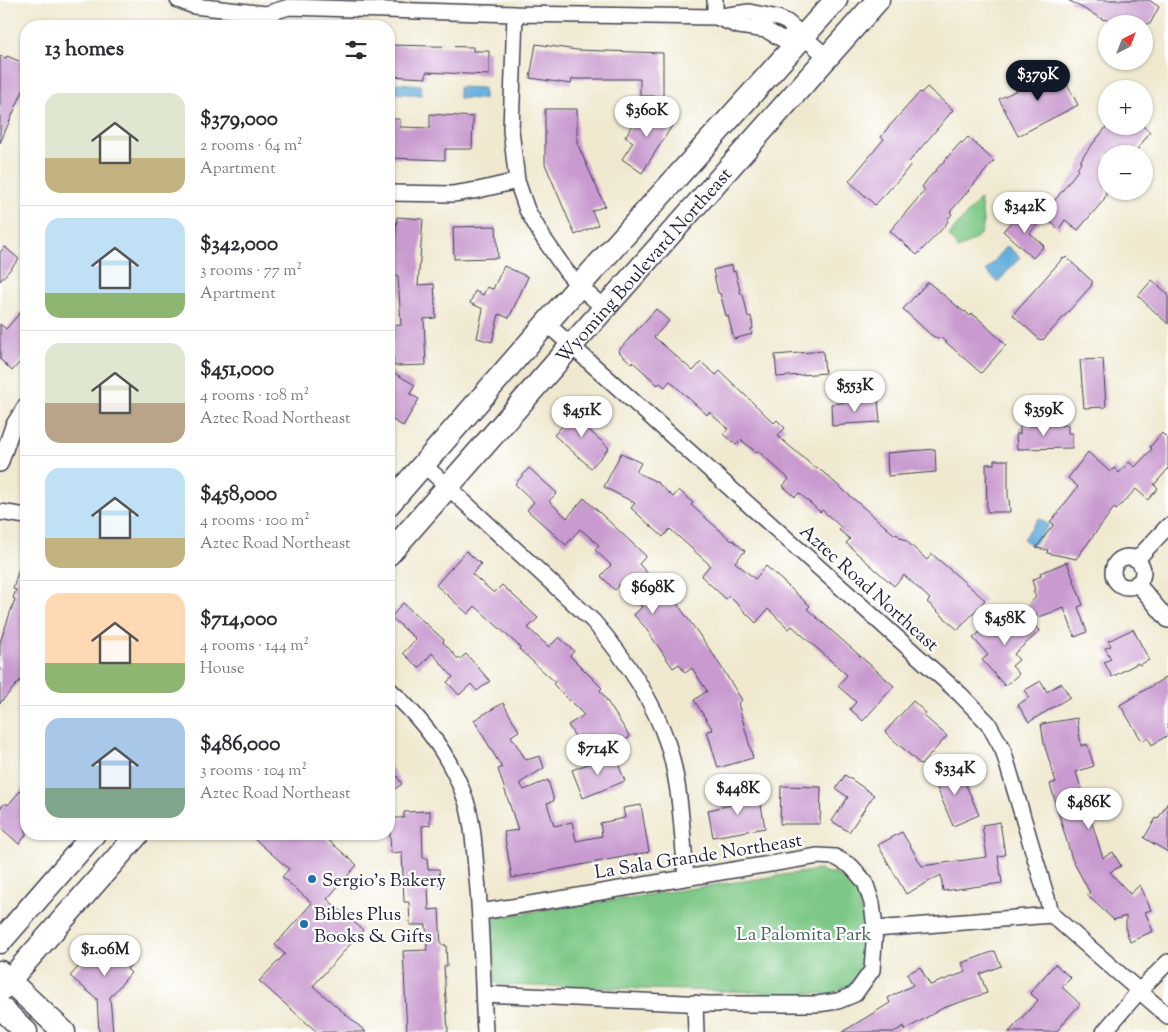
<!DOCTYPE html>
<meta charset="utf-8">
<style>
:root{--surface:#fff;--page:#f2f2f3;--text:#2b2b33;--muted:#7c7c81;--line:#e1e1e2;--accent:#111827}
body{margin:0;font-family:"Sorts Mill Goudy",serif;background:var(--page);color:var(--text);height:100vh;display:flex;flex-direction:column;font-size:19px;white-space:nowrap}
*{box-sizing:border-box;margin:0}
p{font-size:16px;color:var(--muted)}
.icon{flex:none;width:28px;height:28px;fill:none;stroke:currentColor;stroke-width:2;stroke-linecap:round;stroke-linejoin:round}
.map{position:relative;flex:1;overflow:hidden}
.panel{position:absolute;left:20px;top:20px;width:375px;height:820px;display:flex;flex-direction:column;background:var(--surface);border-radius:20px;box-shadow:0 1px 4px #0004}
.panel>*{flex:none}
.needle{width:32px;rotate:42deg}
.fabs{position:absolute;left:1098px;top:15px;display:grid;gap:10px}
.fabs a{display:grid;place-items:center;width:55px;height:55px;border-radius:50%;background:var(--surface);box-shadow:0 1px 4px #0004;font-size:25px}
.price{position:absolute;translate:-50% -42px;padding:0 11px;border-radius:18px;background:#fff;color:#222;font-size:16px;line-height:32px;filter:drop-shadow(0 1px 2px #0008)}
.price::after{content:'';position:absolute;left:50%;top:30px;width:15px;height:11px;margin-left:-8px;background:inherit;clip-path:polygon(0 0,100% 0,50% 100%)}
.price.on{background:var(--accent);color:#fff}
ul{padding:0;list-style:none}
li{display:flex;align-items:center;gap:15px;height:125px;padding:0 25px}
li+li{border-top:1px solid var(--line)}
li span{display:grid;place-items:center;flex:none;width:140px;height:100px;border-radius:15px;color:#555}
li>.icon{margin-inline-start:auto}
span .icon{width:60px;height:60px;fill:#fffc;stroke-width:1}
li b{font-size:21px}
h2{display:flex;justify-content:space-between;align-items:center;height:60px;padding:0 25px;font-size:21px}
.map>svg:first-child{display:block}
.green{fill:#7dc886;stroke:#507560}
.water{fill:#62addb;stroke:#42688b}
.building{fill:#c89acf}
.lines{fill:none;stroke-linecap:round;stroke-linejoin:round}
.street-casing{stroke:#414051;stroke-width:18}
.secondary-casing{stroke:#414051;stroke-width:25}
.street{stroke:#fff;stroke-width:15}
.secondary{stroke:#fff;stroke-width:22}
.poi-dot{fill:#1f6fb2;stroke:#fff;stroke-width:2}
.labels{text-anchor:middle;stroke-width:4.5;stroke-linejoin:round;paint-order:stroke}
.street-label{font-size:19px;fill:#22223b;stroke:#fff}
.poi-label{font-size:19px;fill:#22223b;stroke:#fff;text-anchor:start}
.park-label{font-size:19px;fill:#466459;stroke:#fff}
</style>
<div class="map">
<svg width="1168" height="1032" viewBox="0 0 1168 1032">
<rect width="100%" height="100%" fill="#fff"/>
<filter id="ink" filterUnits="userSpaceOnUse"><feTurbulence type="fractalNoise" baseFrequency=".02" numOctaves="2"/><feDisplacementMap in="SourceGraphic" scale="10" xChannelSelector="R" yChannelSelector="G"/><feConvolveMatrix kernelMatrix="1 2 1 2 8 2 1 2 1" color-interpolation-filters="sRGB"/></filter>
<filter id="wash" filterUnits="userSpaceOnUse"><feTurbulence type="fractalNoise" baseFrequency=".0096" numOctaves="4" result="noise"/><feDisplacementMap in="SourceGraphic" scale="20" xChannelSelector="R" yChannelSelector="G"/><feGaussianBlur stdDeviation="1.12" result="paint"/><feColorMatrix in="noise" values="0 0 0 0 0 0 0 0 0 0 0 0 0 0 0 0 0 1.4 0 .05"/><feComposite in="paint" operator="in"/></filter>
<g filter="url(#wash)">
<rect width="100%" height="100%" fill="#f0e9d0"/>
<!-- green -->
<path class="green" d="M980,199c5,33 8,34 -22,50l-9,-14z
M818,870l26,7 12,11 9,42 -1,31 -6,15 -11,10 -16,8 -329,-9 -7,-2 -6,-61 8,-5z"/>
<!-- water -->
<path class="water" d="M396,83l25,2v10l-26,-2z
M459,87l25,1v11l-25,-1z
M1007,246l13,11 -22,25 -12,-11z
M1039,518l10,7 -16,21 -10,-7z"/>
<g id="blocks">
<!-- building -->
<path class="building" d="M1068,0h81l10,7 -9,17h-36l-9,-5 -1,1z
M536,44l41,6 86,3v43h-23v-17h-68l-1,5 -41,-6z
M389,45l84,2v4h16v24l-63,-3v6l-37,-2z
M0,56l6,2 1,-2 19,8v20l-26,59z
M1059,69l19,36 -60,31 -19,-37z
M927,87l26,23 -44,52 2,2 -9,12 -27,29 -26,-24 35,-42 -3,-2 5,-7 34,-38 1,1z
M659,107l18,11 -35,55 -20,-14 11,-17 -8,-5 13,-20 10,6z
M545,109h32v34l28,63 -13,5 6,14 -23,10 -30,-71z
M430,114l43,3 -1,32h-27v11l-56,-2v-39h11v8l30,1z
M1107,126h36l7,6 -16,22h-28v41l-3,6 -25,29 -13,-10 -6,9 -16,-13 35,-46 -1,-1 4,-6 -1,-1 4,-7z
M968,137l26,24 -44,51 2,2 -5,6 1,1 -4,6 -27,28 -27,-24 35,-41 -3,-3 5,-7 34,-38 1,1z
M1028,211l12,11 -10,11 14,13 -11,12 -30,-27 11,-12 4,4z
M397,217l26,2 -5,66 16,-1 2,34 -12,1 2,46 -32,1 -2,-40 9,-1 -3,-49 -5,-1z
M496,226l2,32 -44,1 -1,-32z
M5,247l14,12 -19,22v-29z
M1066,257l27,25 -2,2 1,1 -49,55 -1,-1 -2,1 -27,-25 1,-2 49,-55 1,1z
M732,265l1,7 2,-1 6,23h2l5,23 3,-1 2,12 -2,1 1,5 -18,5 -6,-23h-2l-6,-23h-2l-5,-23z
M504,266l24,11 -19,41 -10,-4 -7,28 -15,-4 6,-29 -13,-6 5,-12 8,4 4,-8 6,2z
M1152,280l16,14v30l-30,-28z
M928,282l36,30 1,-1 5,5 2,-2 6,4 28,27 -25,28 -41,-36 -2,2 -7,-4 -28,-26z
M26,306v49l-14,16 -12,-12v-35l6,5z
M656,309l13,12 -15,16 39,34 8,-9 15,13 4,-4 54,52 3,-3 8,8 -7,8 37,32 2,-1 78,68 1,-2 6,6 1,-1 24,22 5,-6 53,46 -27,30 -31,-28 3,-3 -26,-24 -10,11 -35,-31 -13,-12 4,-4 -11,-9 2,-3 -19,-17 -2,2 -21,-19 -4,4 -12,-11 6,-7 -31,-28 -1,2 -16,-13 -5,5 -12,-11 4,-5 -19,-17 -2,3 -37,-34 -5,6 -5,-4 -2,2 -25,-23 -2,1 -13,-12z
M823,351l2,22 -48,4 -2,-22z
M1103,359l3,48 -22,1 -4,-48z
M389,370l26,15 -5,9 9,5 -16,27 -14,-8z
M878,399l2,23 -35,2v1l-13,1 -1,-22z
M582,404l10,9 -10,11 27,24 -18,20 -37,-33z
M1068,425v8h4v15l-55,1 -1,-15h4v-8z
M1162,433l6,6v30l-14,16 4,3 -10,12 -12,-11 -20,21 -2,-2 -38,51 -29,-6 1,-3 -12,-2 18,-24 -4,-2 28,-35 -10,-9 20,-26 22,20 4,-4 5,5 10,-11 6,5 17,-18 -2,-2z
M935,449l1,23 -48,4 -1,-23z
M621,453l20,10 -5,9 21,10 16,15 6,-7 14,13 -2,2 41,36 1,-1 12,11 -10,11 20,17 11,-13 44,40 -3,3 87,77 -31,35 -13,-12 6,-7 -18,-16 9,-11 -55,-49 -3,3 -21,-20 -12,14 -27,-27 -3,3 -25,-23 9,-11 -40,-36 -7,8 -32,-29 4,-5 -31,-16z
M994,460h14v39h1l1,13h-23l-1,-48h8z
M529,468l28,25 -8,8 18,17 17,-20 62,58 -7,8 23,25 9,-8 13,14 -8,7 37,52 29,46 -4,3 15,55 -35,10 -11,-37 6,-1 -19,-30 13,-9 -15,-23 -7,5 -6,-9 -6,4 -29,-42 -10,-11 8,-8 -22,-23 -5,6 -14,-14 10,-11 -16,-15 4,-5 -19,-16 -14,16 -39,-35 7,-8 -19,-18z
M466,551l15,13 -9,10 22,19 8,-8 36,33 -10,10 21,19 10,-10 15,14 -4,5 32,32 -2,2 30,47 -25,15 -10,-16 -15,9 -12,-20 16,-10 -31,-31 2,-2 -36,-33 1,-2 -45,-41 -7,8 -32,-29z
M23,555l3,1v118l-26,29v-61l15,-43 -2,-1 3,-8 -3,-1z
M1067,562l16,43 -5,2 9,25 -12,5 -11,-29 -25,9 -12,-10 9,-10 -3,-6 2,-1 -3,-10 9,-4 -1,-3z
M403,603l41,37 -1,2 15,17 1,-2 1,2 6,-5 24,27 -13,10 -6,-7 -12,11 -12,-13 6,-5 -21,-24 -13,15 -16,-15 13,-14 -25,-22z
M1000,615l12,14 14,-12 14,14 -26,23 5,6 -7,6 7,8 -14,12 -23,-26 6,-5 -15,-17z
M1133,629l16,31 -10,5 -1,-2 -26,14 -8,-15 7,-3 -6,-11 6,-2 -3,-5z
M1168,676v59l-16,10 -4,-7 -6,3 -22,-36z
M1041,681l6,11 14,-9 9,14 -41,25 -11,-17 11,-8 -4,-7z
M913,701l13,12 -2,3 23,20 -26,29 -36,-33z
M503,703l16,28 -8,5 15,24 14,-4 4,12 -24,15 4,7 24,-10 6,21 -7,2 7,23 18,-4 4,19 26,-5 -2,-13 25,-5 -2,-10 18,-3 8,47 -137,26 -8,-46 14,-2 -20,-61 4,-1 -28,-48z
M1077,718l4,28 6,-2 7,22 -18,6 27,86 10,-6 8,14 -11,6 20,22 10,-9 11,25 -6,2 8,19 -23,11 -4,-11v-15l-12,4 -27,-25 3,-2 -18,-34 -22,-75 6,-2 -12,-38 -3,-20z
M614,754l11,27 -42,17 -11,-28z
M389,764l13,20 -13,9z
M958,766l21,49 -26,11 -21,-50z
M845,775l29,20 -25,37 -17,-11 16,-24 -12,-8z
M26,784v51l-7,9 -19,-17v-19l5,-5 3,2z
M781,786l40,1 -1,37h-40z
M759,793l6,35 -52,9 -5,-27 23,-5 -1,-7z
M1168,802v50l-24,-14 12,-20 2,1z
M430,811v14l-8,1 1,32h4l1,11h11l1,16h-12l1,25 10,-1 2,36h5l1,21h-3l4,66h-41l-4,-81 24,-1 -1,-25h-16l-1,-23h-5l-2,-50 -11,1 -2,-35h15v-6z
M1000,822l5,33 -7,1 4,27 -59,8 -2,-16 -35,19 -28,-49 24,-13 20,34 65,-9 -5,-32z
M249,834h72l36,31 -30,34 36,31 -50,56 53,46h-49l-58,-51 26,-27 -10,-9 37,-42 -30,-26 7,-8z
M113,936l24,22 -10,11 4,4 -21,24 3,35h-14l-2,-33 -27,-23 30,-32 3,3z
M995,951l6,15 -21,8 7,19 -44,15 -38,22 -1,-4 -10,6h-52l48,-29 -2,-5 25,-13 -6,-11 13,-7 10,18 36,-13 -4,-9z
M1055,964l16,14 -9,9 18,17 -24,28h-47l29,-32 -8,-7z"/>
</g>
</g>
<g filter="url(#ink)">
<use href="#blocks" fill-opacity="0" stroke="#414051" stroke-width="1"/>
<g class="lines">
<!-- street casing -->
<g class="street-casing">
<path id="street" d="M178,0l16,6 72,8 23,-7 226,7 200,3 34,-5 29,6 9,4 40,35
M515,14l-4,116 6,51 10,29 17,29 22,32 13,15 25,22
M715,17v-17
M716,17l23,9 27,4 16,9 22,-4
M389,193l64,1 25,-4 39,-9
M546,323l415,372 27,28 15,27 49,165 116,101
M0,464l13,-38 13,-21
M423,464l170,157c31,36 60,78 75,124 13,42 14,88 18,132
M0,512l26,4
M1113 572a15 15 0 1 1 30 0a15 15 0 1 1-30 0Z
M1137,559l31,-33
M1137,583l31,37
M389,689c34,31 62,67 77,112 7,21 8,45 10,67 6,55 6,109 9,164
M481,912l337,-56 17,1 16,9 14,16 7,21 3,26 -3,41 -17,24 -17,7 -21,3h-109l-225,-10
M875,929l177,-14
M695,1003l1,29
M1104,1032l36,-42 28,-28"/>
</g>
<!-- secondary casing -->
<g class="secondary-casing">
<g id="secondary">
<path d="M389,504l190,-218 257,-286"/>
<path id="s1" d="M389,554l182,-208 307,-346"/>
<path d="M0,942l94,-108"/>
<path d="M0,972l64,60"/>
<path d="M0,991l138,-157"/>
<path d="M0,1007l26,25"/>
</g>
</g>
<!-- street -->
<use href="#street" class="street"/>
<!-- secondary -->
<use href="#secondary" class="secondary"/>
</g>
</g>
<!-- markers -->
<g class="poi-dot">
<circle cx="312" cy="879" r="5"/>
<circle cx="304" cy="924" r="5"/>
</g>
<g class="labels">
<!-- street labels -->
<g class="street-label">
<text dy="7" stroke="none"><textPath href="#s1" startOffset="385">Wyoming Boulevard Northeast</textPath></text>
<text transform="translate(870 587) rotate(42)" y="7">Aztec Road Northeast</text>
<text transform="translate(698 855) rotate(-9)" y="7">La Sala Grande Northeast</text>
</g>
<!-- poi labels -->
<g class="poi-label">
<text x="322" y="886">Sergio's Bakery</text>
<text x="314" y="920">Bibles Plus<tspan x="314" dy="22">Books &amp; Gifts</tspan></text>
</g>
<!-- park labels -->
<g class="park-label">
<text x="804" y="940">La Palomita Park</text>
</g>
</g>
</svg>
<div class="fabs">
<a><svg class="needle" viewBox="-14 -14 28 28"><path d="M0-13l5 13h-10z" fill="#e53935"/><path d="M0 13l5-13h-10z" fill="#7c7c81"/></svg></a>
<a>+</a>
<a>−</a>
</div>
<b class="price on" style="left:1038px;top:102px">$379K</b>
<b class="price" style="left:647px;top:138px">$360K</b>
<b class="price" style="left:1025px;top:234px">$342K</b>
<b class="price" style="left:855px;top:413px">$553K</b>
<b class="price" style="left:1044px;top:437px">$359K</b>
<b class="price" style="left:582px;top:438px">$451K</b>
<b class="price" style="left:653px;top:615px">$698K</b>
<b class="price" style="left:1005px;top:646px">$458K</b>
<b class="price" style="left:598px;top:776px">$714K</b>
<b class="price" style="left:955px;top:796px">$334K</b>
<b class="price" style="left:738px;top:816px">$448K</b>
<b class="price" style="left:1089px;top:830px">$486K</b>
<b class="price" style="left:105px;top:977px">$1.06M</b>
<section class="panel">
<h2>13 homes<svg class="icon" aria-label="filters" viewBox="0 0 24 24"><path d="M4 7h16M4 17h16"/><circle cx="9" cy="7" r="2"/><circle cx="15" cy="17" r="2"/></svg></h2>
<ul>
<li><span style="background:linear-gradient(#dfe7d0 65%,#c2b280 0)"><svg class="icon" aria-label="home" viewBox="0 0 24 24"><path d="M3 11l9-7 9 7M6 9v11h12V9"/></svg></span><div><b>$379,000</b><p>2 rooms · 64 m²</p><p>Apartment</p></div></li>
<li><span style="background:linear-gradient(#bfe0f5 75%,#8fb573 0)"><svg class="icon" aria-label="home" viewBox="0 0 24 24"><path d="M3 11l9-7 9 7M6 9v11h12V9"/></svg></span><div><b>$342,000</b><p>3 rooms · 77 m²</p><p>Apartment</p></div></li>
<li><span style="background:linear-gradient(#dfe7d0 60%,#b9a48a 0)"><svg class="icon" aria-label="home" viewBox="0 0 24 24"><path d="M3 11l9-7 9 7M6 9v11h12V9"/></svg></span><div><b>$451,000</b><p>4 rooms · 108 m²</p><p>Aztec Road Northeast</p></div></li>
<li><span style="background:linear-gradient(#bfe0f5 70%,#c2b280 0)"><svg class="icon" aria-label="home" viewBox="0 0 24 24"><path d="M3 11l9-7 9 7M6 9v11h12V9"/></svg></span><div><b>$458,000</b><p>4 rooms · 100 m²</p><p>Aztec Road Northeast</p></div></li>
<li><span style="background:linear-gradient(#ffd9b3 70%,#8fb573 0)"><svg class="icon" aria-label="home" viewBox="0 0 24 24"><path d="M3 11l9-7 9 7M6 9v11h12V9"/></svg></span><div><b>$714,000</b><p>4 rooms · 144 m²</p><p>House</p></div></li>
<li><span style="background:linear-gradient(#a9c7e8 70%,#7fa58c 0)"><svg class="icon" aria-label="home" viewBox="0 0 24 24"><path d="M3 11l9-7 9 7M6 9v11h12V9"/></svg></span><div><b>$486,000</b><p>3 rooms · 104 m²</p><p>Aztec Road Northeast</p></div></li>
</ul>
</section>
</div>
